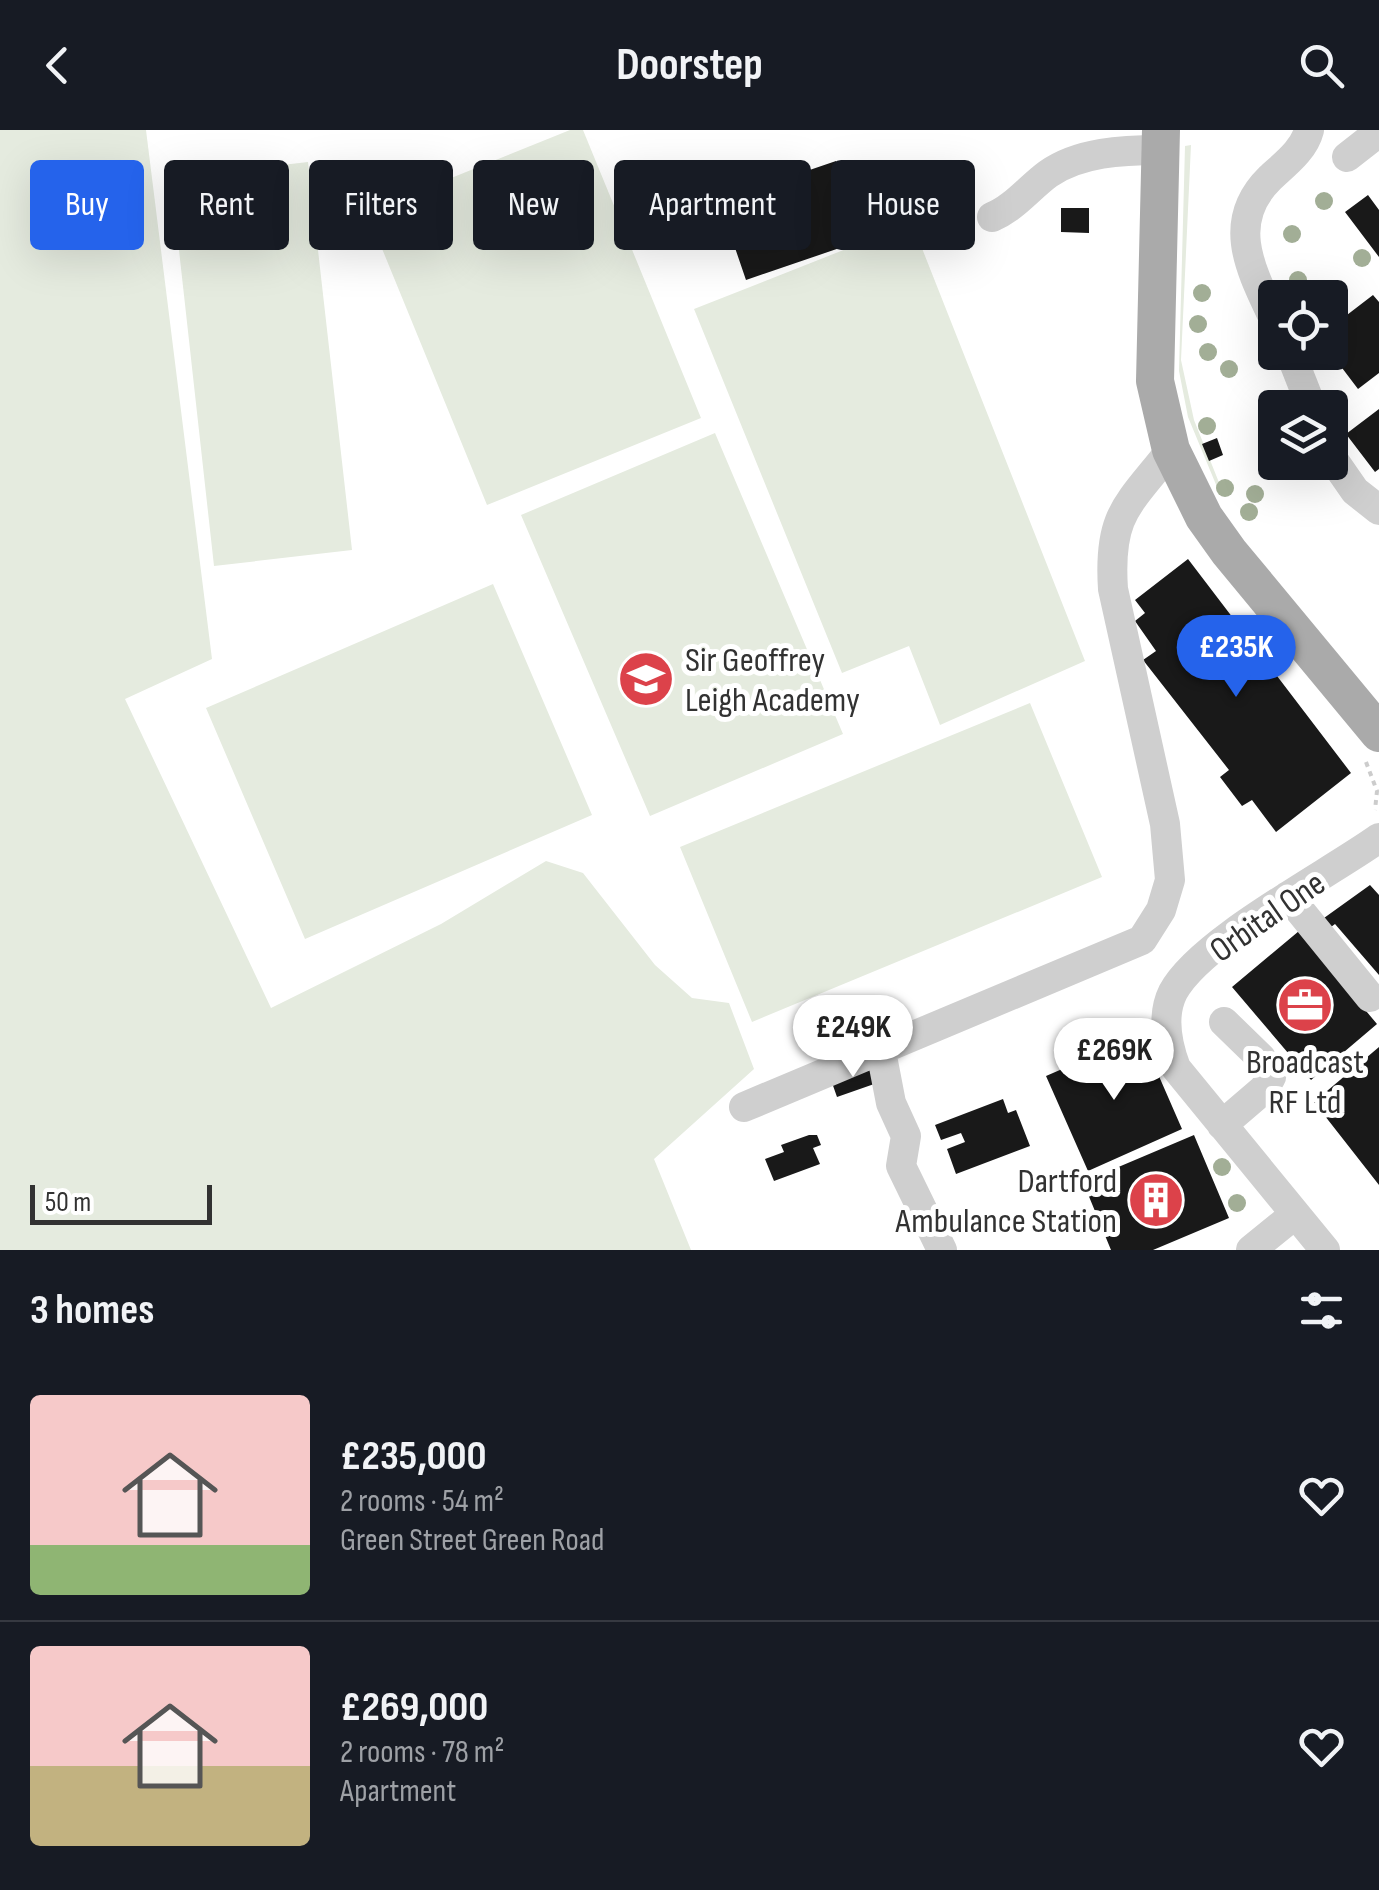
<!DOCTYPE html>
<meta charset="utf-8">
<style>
:root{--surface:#171b24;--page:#242831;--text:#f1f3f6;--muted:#9ea1a6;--line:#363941;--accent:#2563eb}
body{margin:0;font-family:"Sofia Sans Condensed",sans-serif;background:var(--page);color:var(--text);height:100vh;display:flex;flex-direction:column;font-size:38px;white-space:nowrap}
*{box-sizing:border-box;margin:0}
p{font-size:32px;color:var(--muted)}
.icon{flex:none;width:55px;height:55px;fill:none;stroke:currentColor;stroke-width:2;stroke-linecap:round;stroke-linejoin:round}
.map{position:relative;height:1120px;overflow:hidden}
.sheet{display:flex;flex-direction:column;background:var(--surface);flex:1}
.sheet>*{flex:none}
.hud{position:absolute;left:30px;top:30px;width:1320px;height:90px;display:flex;gap:20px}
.tools{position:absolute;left:1258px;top:150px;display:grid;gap:20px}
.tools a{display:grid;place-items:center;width:90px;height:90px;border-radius:10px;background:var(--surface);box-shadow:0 10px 40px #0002;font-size:50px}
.scale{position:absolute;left:30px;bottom:25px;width:182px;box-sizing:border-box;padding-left:10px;border:5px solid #323232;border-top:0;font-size:28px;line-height:35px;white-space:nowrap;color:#323232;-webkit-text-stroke:8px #fff;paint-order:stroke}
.price{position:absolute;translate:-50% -85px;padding:0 22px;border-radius:35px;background:#fff;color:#222;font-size:32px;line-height:65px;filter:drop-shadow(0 2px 5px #0008)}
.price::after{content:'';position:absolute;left:50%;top:60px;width:30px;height:22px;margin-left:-15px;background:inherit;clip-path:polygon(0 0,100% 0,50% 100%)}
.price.selected{background:var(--accent);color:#fff}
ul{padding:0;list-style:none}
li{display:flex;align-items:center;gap:30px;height:250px;padding:0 30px}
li+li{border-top:2px solid var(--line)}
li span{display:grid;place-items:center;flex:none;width:280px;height:200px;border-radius:10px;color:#555}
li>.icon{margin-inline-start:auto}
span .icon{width:120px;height:120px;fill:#fffc;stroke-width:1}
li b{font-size:42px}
h2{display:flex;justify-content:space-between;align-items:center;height:120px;padding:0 30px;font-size:42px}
.tag{padding:0 35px;border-radius:10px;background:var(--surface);box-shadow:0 10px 40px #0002;font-size:35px;line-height:90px}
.tag.selected{background:var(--accent);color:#fff}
header{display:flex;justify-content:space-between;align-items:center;height:130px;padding:0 30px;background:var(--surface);font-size:45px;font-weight:700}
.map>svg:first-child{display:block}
.green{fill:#e5ebdf}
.building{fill:#191919}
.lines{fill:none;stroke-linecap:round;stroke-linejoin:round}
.path{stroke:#ccc;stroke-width:4;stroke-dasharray:5 5;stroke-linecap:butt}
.minor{stroke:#cfcfcf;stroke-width:30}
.major{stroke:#aaa;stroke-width:38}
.tree{fill:#a2ae96}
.labels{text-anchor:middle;stroke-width:10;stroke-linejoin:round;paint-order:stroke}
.poi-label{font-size:35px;fill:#323232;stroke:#fff;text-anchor:start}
.street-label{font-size:35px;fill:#323232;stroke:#fff}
</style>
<header><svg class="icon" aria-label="back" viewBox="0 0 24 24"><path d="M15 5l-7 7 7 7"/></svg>Doorstep<svg class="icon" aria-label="search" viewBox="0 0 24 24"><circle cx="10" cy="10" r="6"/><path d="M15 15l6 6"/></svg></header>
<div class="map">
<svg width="1379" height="1120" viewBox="0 0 1379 1120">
<rect width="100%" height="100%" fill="#fff"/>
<!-- green -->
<path class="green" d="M0,0h146l66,529 -87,40 146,309 170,-84 105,-63 37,12 72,92 37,33 37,5 25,66 -100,90 37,91h-691z
M570,0h13l118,288 -214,87 -120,-293z
M1191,15l-10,215 13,60 26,65 -3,2 -29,-70 -9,-46 6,-225z
M308,32l44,388 -138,16 -41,-370 13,-2 -1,-18z
M912,93l173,438 -145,64 -31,-79 -67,27 -148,-364z
M715,303l128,301 -193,82 -129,-301z
M493,454l99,231 -287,124 -99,-231z
M1030,573l72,174 -350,145 -72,-175z"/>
<!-- building -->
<path class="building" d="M836,31l27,79 -117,40 -27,-79z
M1368,65l11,15v47l-34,-45z
M1061,78h28v25l-28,-1z
M1373,165l6,7v71l-21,16 -28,-37v-24z
M1379,279v60l-4,3 -29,-38z
M1217,308l6,17 -14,6 -7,-17z
M1188,429l163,214 -75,59 -24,-32 -10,6 -22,-29 9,-7 -86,-110 13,-9 -21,-30 10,-8 -10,-13z
M1370,755l9,10v80l-44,-51 -4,3 -7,-9z
M1299,801l78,93 -66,56 -79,-93z
M1141,905l41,94 -94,42 -42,-95z
M1379,917v138l-65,-83z
M869,933l8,20 -40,14 -7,-20z
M1003,969l5,14 8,-3 14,36 -74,28 -9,-25 18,-7 -4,-9 -20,7 -6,-15z
M809,1005h8l4,10 -8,3 7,16 -46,17 -9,-22 19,-7 -3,-7z
M1194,1005l35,83 -76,32h-42l-28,-68z"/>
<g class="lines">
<!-- path -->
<path class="path" d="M1366,632l11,29 -2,19"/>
<!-- minor -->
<path class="minor" d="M1347,27l32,-25
M992,87c22,-9 37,-29 56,-43 31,-22 75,-24 112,-24
M1275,191c-23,-49 -51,-98 -5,-143 15,-14 34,-28 39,-48
M1290,222l22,56
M1330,325l25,36 24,19
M1288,766l82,101
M881,921l10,52 15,33 -5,30 41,84
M744,977l398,-167 19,-30 9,-30 -5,-56 -52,-235c-5,-75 15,-84 58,-139
M1222,995l42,-36 7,-12 -10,-19 -37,-36
M1251,1120l43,-35
M1325,1120l-149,-182c-9,-24 -15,-52 -3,-76 27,-51 156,-118 206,-154"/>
<!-- major -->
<path class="major" d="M1161,0l-6,251 16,69 33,67 25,35 150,181"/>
</g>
<!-- trees -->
<g class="tree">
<circle cx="1324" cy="71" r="9"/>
<circle cx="1292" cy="104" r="9"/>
<circle cx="1362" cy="128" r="9"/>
<circle cx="1298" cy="150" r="9"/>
<circle cx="1202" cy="163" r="9"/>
<circle cx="1198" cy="194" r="9"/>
<circle cx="1208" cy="222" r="9"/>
<circle cx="1229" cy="239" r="9"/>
<circle cx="1207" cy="296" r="9"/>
<circle cx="1225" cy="358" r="9"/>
<circle cx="1255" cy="364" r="9"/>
<circle cx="1249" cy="382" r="9"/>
<circle cx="1222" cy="1037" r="9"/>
<circle cx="1237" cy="1073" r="9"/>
</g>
<!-- icons -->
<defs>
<g id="school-disc" transform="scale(2.875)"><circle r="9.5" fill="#dc424a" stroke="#fff"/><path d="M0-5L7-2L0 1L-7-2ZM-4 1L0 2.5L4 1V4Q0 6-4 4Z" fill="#fff"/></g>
<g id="office-disc" transform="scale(2.875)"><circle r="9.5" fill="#dc424a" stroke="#fff"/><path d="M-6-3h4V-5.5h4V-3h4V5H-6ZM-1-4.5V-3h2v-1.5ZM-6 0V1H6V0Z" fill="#fff"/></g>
<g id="building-disc" transform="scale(2.875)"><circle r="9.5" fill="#dc424a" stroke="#fff"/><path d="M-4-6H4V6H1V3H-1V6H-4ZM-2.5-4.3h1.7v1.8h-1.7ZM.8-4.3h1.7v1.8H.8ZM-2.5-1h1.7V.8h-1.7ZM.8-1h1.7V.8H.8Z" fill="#fff"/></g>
</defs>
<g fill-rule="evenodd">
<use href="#school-disc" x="646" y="549"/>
<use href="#office-disc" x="1305" y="875"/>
<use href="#building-disc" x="1156" y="1070"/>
</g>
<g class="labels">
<!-- poi labels -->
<g class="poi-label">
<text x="685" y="541">Sir Geoffrey<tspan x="685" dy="40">Leigh Academy</tspan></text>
<text x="1305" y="943" text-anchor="middle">Broadcast<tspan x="1305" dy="40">RF Ltd</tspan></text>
<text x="1117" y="1062" text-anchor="end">Dartford<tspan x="1117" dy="40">Ambulance Station</tspan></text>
</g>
<!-- street labels -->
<g class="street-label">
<text transform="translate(1267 786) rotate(-35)" y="12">Orbital One</text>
</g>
</g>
</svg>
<div class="tools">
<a><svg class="icon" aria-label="locate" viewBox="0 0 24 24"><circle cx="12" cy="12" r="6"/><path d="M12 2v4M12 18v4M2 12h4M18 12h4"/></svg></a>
<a><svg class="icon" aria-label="layers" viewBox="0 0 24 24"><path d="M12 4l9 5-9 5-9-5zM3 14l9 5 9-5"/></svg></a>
</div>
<div class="scale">50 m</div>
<b class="price selected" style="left:1236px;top:570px">£235K</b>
<b class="price" style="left:853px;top:950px">£249K</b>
<b class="price" style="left:1114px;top:973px">£269K</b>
<div class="hud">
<a class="tag selected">Buy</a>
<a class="tag">Rent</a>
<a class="tag">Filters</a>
<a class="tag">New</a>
<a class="tag">Apartment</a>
<a class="tag">House</a>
</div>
</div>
<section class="sheet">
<h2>3 homes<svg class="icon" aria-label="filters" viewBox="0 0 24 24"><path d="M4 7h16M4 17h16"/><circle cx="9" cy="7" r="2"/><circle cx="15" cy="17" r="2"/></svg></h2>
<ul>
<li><span style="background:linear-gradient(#f6c9c9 75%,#8fb573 0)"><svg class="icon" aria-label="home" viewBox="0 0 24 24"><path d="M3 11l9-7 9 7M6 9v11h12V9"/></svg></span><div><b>£235,000</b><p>2 rooms · 54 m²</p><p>Green Street Green Road</p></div><svg class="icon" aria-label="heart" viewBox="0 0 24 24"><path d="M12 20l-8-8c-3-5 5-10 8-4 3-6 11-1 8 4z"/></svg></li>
<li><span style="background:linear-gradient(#f6c9c9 60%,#c2b280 0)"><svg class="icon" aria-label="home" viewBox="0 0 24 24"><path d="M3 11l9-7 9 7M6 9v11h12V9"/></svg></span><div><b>£269,000</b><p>2 rooms · 78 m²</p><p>Apartment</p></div><svg class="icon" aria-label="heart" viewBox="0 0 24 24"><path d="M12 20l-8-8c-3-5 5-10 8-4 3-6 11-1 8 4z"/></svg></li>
</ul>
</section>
